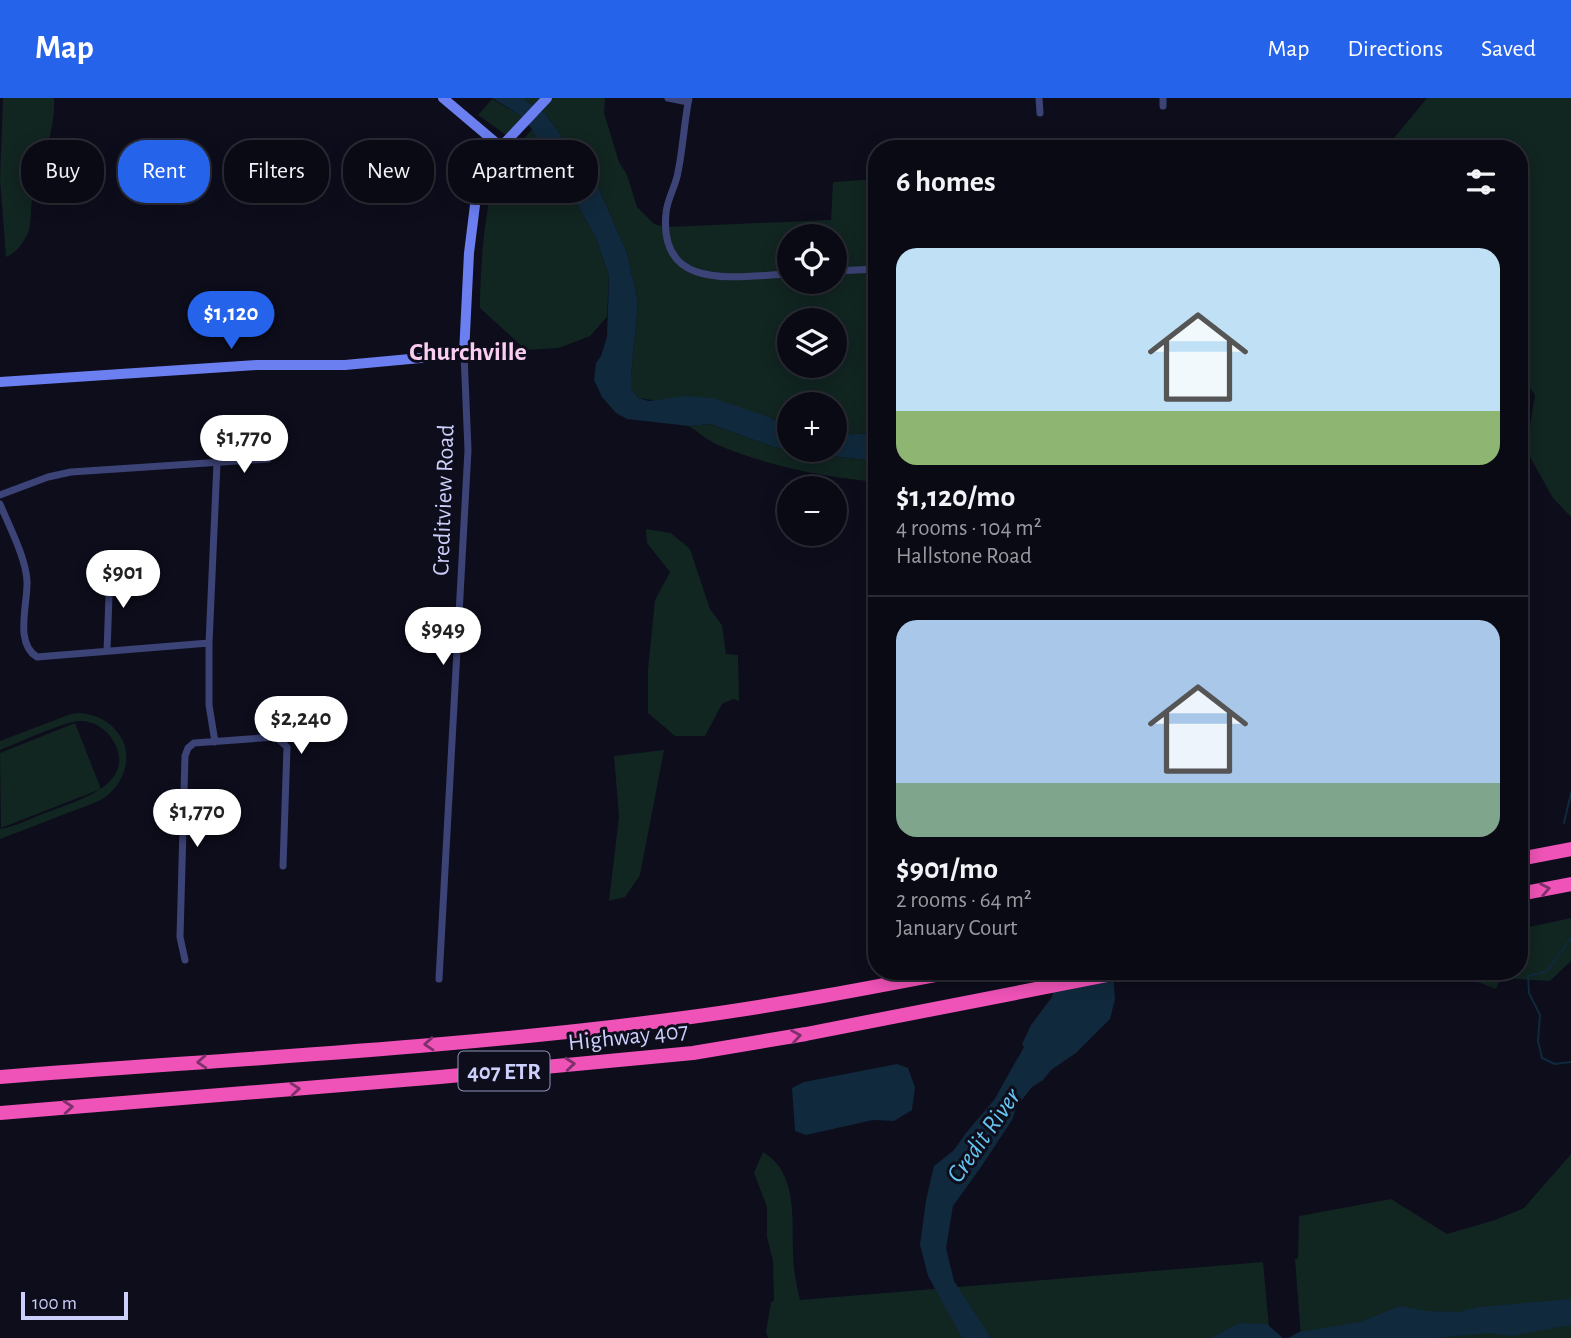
<!DOCTYPE html>
<meta charset="utf-8">
<style>
:root{--surface:#0a0a15;--page:#181822;--text:#f1f3f6;--muted:#999aa0;--line:#2a2b34;--accent:#2563eb}
body{margin:0;font-family:"Alegreya Sans",sans-serif;background:var(--page);color:var(--text);height:100vh;display:flex;flex-direction:column;font-size:26px;white-space:nowrap}
*{box-sizing:border-box;margin:0}
p{font-size:23px;color:var(--muted)}
.icon{flex:none;width:38px;height:38px;fill:none;stroke:currentColor;stroke-width:2;stroke-linecap:round;stroke-linejoin:round}
.map{position:relative;flex:1;overflow:hidden}
.sheet{position:absolute;left:868px;top:42px;width:660px;height:840px;display:flex;flex-direction:column;background:var(--surface);border-radius:28px;box-shadow:0 4px 18px #0003,0 0 0 2px var(--line)}
.sheet>*{flex:none}
.hud{position:absolute;left:21px;top:42px;width:665px;height:63px;display:flex;gap:14px}
.fabs{position:absolute;left:777px;top:126px;display:grid;gap:14px}
.fabs a{display:grid;place-items:center;width:70px;height:70px;border-radius:50%;background:var(--surface);box-shadow:0 4px 18px #0003,0 0 0 2px var(--line);font-size:35px}
.scale{position:absolute;left:21px;bottom:18px;width:107px;box-sizing:border-box;padding-left:7px;border:4px solid #cccffa;border-top:0;font-size:19px;line-height:24px;white-space:nowrap;color:#cccffa;-webkit-text-stroke:5px #0d0d1c;paint-order:stroke}
.price{position:absolute;translate:-50% -60px;padding:0 16px;border-radius:24px;background:#fff;color:#222;font-size:23px;line-height:46px;filter:drop-shadow(0 2px 4px #0008)}
.price::after{content:'';position:absolute;left:50%;top:42px;width:21px;height:16px;margin-left:-10px;background:inherit;clip-path:polygon(0 0,100% 0,50% 100%)}
.price.current{background:var(--accent);color:#fff}
ul{padding:0;list-style:none}
li{display:grid;align-content:center;gap:14px;height:371px;padding:0 28px}
li+li{border-top:2px solid var(--line)}
li span{display:grid;place-items:center;height:217px;border-radius:21px;color:#555}
li>.icon{margin-inline-start:auto}
span .icon{width:126px;height:126px;fill:#fffc;stroke-width:1}
li b{font-size:30px}
h2{display:flex;justify-content:space-between;align-items:center;height:84px;padding:0 28px;font-size:30px}
.chip{padding:0 24px;border-radius:28px;background:var(--surface);box-shadow:0 4px 18px #0003,0 0 0 2px var(--line);font-size:24px;line-height:63px}
.chip.current{background:var(--accent);color:#fff}
header{display:flex;align-items:center;gap:42px;box-sizing:border-box;height:98px;padding:0 35px;background:var(--accent);color:#fff}
header strong{font-size:33px}
nav{display:flex;gap:38px;margin-inline-start:auto;font-size:24px}
.map>svg:first-child{display:block}
.green{fill:#112521;fill-rule:evenodd}
.water{fill:#10293c}
.lines{fill:none;stroke-linecap:round;stroke-linejoin:round}
.stream{stroke:#10293c;stroke-width:2}
.street{stroke:#3c4376;stroke-width:7}
.secondary{stroke:#6c7ff1;stroke-width:10}
.highway{stroke:#ef53b7;stroke-width:14}
.oneway{stroke:#7e306a}
.labels{text-anchor:middle;stroke-width:6;stroke-linejoin:round;paint-order:stroke}
.shield{fill:#0d0d1c;stroke:#9395b7;stroke-width:2}
.shield-label{font-size:23px;font-weight:bold;fill:#cccffa}
.street-label{font-size:24px;fill:#cccffa;stroke:#0d0d1c}
.neighbourhood-label{font-size:26px;font-weight:bold;fill:#facef1;stroke:#0d0d1c}
.water-label{font-size:26px;font-style:italic;fill:#64c6f0;stroke:#0d0d1c}
</style>
<header>
<strong>Map</strong>
<nav><a>Map</a><a>Directions</a><a>Saved</a></nav>
</header>
<div class="map">
<svg width="1571" height="1240" viewBox="0 0 1571 1240">
<rect width="100%" height="100%" fill="#0d0d1c"/>
<!-- green -->
<path class="green" d="M3,0h51c2,34 -14,64 -21,97 -3,12 -1,27 -5,38 -5,11 -12,20 -22,24l-6,-77z
M525,0h80l-1,15 15,49 8,13 10,32 17,17 12,3 165,-7 2,-38 44,-3v254l-42,2v-31h-46v24l-20,-11 -131,-19 -7,-10v-11l7,-75 -11,-49 -28,-64 -54,-76 -18,-11zM789,138h46v46h-46zM789,222h46v46h-46z
M1427,0h144v419l-18,-19 -27,-48 9,-55 -16,-21v-225h-134z
M492,1l26,15 6,6 -18,15 -28,-20z
M532,31l19,38 18,23 27,48 13,38 -2,41 -17,19 -31,12 -33,2 -46,-42c0,-34 4,-111 20,-140 8,-14 22,-26 32,-39z
M710,326l64,23 22,5 81,9v21c-54,-5 -111,-16 -161,-38 -9,-4 -18,-12 -27,-18z
M646,431l25,4 19,16 20,60 12,16 4,29 12,1 1,46 -6,-2 -11,5 -17,32h-30l-27,-23v-44l7,-69 15,-28 -23,-29z
M80,615c19,2 34,10 43,28 8,18 1,40 -14,53 -10,9 -26,13 -39,18 -23,9 -46,18 -70,27v-10c15,-2 31,-11 45,-16 30,-12 96,-28 67,-74 -6,-10 -19,-18 -31,-18 -16,0 -63,22 -81,29v-9l71,-27z
M75,625l26,66 -100,39 -1,-75z
M664,652l-24,125 -15,22 -16,4 10,-85 -5,-60z
M1571,820v43l-21,20 -49,-3 -5,11 -37,-14 3,-4h57v-42z
M763,1054c34,20 29,64 30,99 0,16 3,33 7,49l463,-38 7,76h-502l-2,-6 5,-30 3,-1 -1,-40 -6,-24v-30l-13,-34z
M1571,1056v184h-270l-6,-79 3,-1 1,-42 92,-17 56,35 48,-14 29,-12z"/>
<!-- water -->
<path class="water" d="M492,0h33l2,4 18,11 54,76 28,64 11,49 -7,75v11l7,10 11,3 36,-5 27,2 57,19 20,11v22h46v-15l42,-2v28l-81,-9 -22,-5 -64,-23 -21,2 -62,-7 -11,-6 -14,-16 -8,-17 2,-17 5,-7 6,-19 2,-61 -13,-38 -27,-48 -18,-23 -19,-38 -14,-15z
M1056,873h57l2,28 -5,20 -34,34 -25,17 -8,10 -11,7 -15,19 -5,14 -31,47 -28,39 -7,42 8,33 37,57h-29l-34,-62 -8,-31 6,-45 8,-34 20,-16 12,-17 28,-33 30,-53 -2,-3 9,-19 21,-28z
M897,966l11,4 7,19 -3,23 -18,11 -21,-1 -67,15 -11,-4 -3,-43 12,-6z
M1571,1201v26l-60,11 -21,-3 -55,5h-147l11,-6 61,-10 40,-16 26,5 32,1 21,-5z
M1239,1225l28,1 16,14h-72z"/>
<g class="lines">
<!-- stream -->
<path class="stream" d="M1564,725l7,-30
M1571,840l-24,33 -19,5 1,17 11,22 -2,26 4,17 13,6 16,-2"/>
<!-- street -->
<path class="street" d="M668,0l20,4
M689,0c-5,25 -6,50 -11,74 -2,14 -11,27 -12,41 -8,80 71,63 123,61
M1039,0l1,15
M1163,8v-8
M835,173l42,-2
M0,397l48,-18 23,-5 197,-13
M0,406c9,22 26,54 27,77 1,23 -13,62 10,76l172,-14
M107,553l3,-83
M215,644l-6,-37v-62l8,-180
M185,862l-5,-23 5,-181 3,-8 6,-5 82,-6 11,10 -4,119
M439,881l29,-529 -4,-96"/>
<!-- secondary -->
<path class="secondary" d="M443,0l58,49
M0,284l257,-17h88l119,-11 5,-101 9,-72 23,-34 46,-49"/>
<!-- highway -->
<path class="highway" d="M1519,761l52,-10
M1519,796l52,-10
M0,979c230,-18 462,-29 691,-60 89,-12 178,-29 266,-46
M0,1015l440,-36 253,-24 113,-19 322,-63"/>
</g>
<!-- one-way arrows -->
<defs><path id="oneway-chevron" d="M-2-3.5L2.5 0L-2 3.5" fill="none" stroke-width="1.6" stroke-linecap="round" stroke-linejoin="round" transform="scale(1.75)"/></defs>
<g class="oneway">
<use href="#oneway-chevron" transform="translate(1545 791) rotate(-11)"/>
<use href="#oneway-chevron" transform="translate(796 938) rotate(-9)"/>
<use href="#oneway-chevron" transform="translate(429 946) rotate(176)"/>
<use href="#oneway-chevron" transform="translate(202 964) rotate(176)"/>
<use href="#oneway-chevron" transform="translate(570 966) rotate(-5)"/>
<use href="#oneway-chevron" transform="translate(295 991) rotate(-5)"/>
<use href="#oneway-chevron" transform="translate(68 1009) rotate(-5)"/>
</g>
<g class="labels">
<!-- shield labels -->
<rect class="shield" x="458.5" y="953.5" width="91" height="39" rx="5"/>
<g class="shield-label">
<text x="504" y="981">407 ETR</text>
</g>
<!-- street labels -->
<g class="street-label">
<text transform="translate(443 402) rotate(-88)" y="8">Creditview Road</text>
<text transform="translate(628 938) rotate(-6)" y="8">Highway 407</text>
</g>
<!-- neighbourhood labels -->
<g class="neighbourhood-label">
<text x="468" y="262">Churchville</text>
</g>
<!-- water labels -->
<g class="water-label">
<text transform="translate(983 1037) rotate(-55)" y="9">Credit River</text>
</g>
</g>
</svg>
<div class="fabs">
<a><svg class="icon" aria-label="locate" viewBox="0 0 24 24"><circle cx="12" cy="12" r="6"/><path d="M12 2v4M12 18v4M2 12h4M18 12h4"/></svg></a>
<a><svg class="icon" aria-label="layers" viewBox="0 0 24 24"><path d="M12 4l9 5-9 5-9-5zM3 14l9 5 9-5"/></svg></a>
<a>+</a>
<a>−</a>
</div>
<div class="scale">100 m</div>
<b class="price current" style="left:231px;top:253px">$1,120</b>
<b class="price" style="left:244px;top:377px">$1,770</b>
<b class="price" style="left:123px;top:512px">$901</b>
<b class="price" style="left:443px;top:569px">$949</b>
<b class="price" style="left:301px;top:658px">$2,240</b>
<b class="price" style="left:197px;top:751px">$1,770</b>
<div class="hud">
<a class="chip">Buy</a>
<a class="chip current">Rent</a>
<a class="chip">Filters</a>
<a class="chip">New</a>
<a class="chip">Apartment</a>
</div>
<section class="sheet">
<h2>6 homes<svg class="icon" aria-label="filters" viewBox="0 0 24 24"><path d="M4 7h16M4 17h16"/><circle cx="9" cy="7" r="2"/><circle cx="15" cy="17" r="2"/></svg></h2>
<ul>
<li><span style="background:linear-gradient(#bfe0f5 75%,#8fb573 0)"><svg class="icon" aria-label="home" viewBox="0 0 24 24"><path d="M3 11l9-7 9 7M6 9v11h12V9"/></svg></span><div><b>$1,120/mo</b><p>4 rooms · 104 m²</p><p>Hallstone Road</p></div></li>
<li><span style="background:linear-gradient(#a9c7e8 75%,#7fa58c 0)"><svg class="icon" aria-label="home" viewBox="0 0 24 24"><path d="M3 11l9-7 9 7M6 9v11h12V9"/></svg></span><div><b>$901/mo</b><p>2 rooms · 64 m²</p><p>January Court</p></div></li>
</ul>
</section>
</div>
